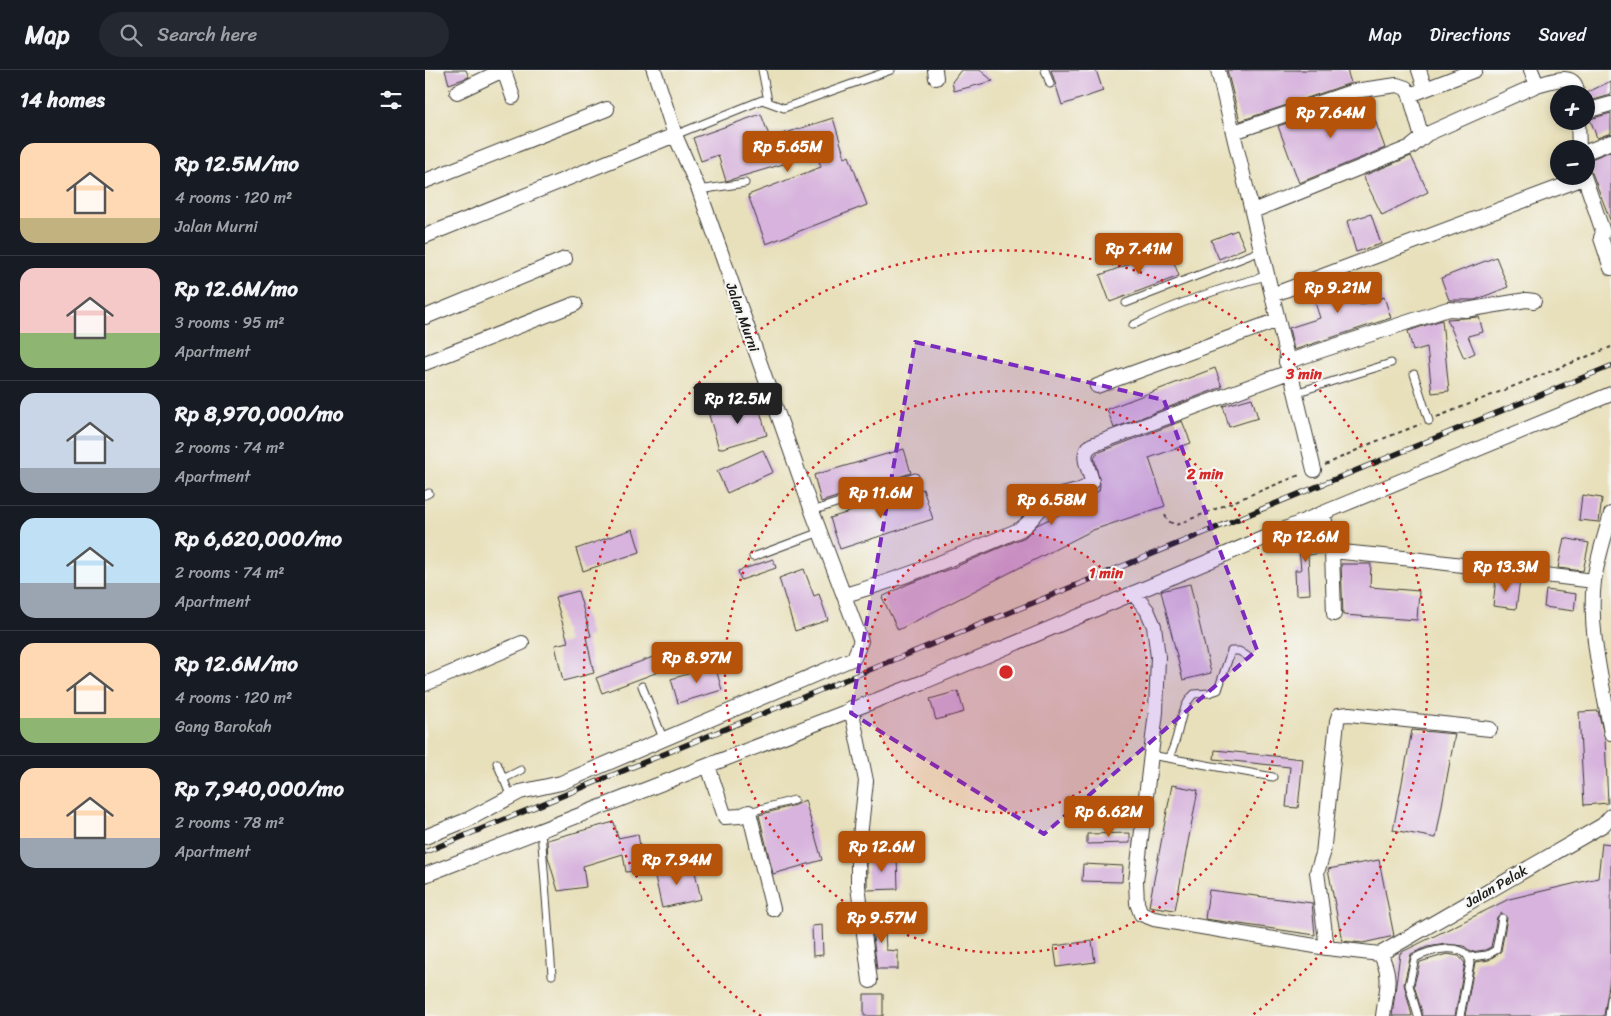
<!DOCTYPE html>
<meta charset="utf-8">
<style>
:root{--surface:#171b24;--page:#242831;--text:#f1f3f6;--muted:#9ea1a6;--line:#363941;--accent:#b45309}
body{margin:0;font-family:Sriracha,sans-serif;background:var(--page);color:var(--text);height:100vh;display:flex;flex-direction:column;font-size:19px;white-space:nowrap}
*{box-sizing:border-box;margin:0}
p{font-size:16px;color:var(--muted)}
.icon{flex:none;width:28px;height:28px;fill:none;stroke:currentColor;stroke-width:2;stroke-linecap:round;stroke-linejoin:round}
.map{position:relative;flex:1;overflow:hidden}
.sheet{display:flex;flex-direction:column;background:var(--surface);width:425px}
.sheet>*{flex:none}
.tools{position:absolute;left:1125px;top:15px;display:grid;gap:10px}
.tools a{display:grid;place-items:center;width:45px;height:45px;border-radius:50%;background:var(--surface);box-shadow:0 2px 8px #0003;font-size:25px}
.price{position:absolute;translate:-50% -42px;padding:0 11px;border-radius:5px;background:var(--accent);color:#fff;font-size:16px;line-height:32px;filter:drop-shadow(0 1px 2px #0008)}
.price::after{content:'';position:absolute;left:50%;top:30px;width:15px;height:11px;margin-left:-8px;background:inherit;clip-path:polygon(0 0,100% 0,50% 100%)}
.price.current{background:#222;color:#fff}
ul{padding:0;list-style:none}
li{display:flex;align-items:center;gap:15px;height:125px;padding:0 20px}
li+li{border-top:1px solid var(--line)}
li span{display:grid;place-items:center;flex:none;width:140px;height:100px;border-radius:15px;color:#555}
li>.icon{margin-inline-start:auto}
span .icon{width:60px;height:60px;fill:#fffc;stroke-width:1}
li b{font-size:21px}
h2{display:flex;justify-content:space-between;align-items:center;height:60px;padding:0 20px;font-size:21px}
header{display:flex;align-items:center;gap:30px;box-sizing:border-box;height:70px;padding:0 25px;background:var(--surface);border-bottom:1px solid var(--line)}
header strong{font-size:24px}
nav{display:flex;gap:28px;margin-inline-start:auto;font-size:18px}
.search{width:350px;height:45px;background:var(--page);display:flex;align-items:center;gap:12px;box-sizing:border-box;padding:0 18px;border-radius:28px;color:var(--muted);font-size:19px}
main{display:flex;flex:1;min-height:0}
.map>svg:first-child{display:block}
.building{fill:#d7b3dd}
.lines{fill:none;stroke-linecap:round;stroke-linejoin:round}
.service-casing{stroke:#3b3934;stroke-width:9}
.minor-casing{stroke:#3b3934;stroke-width:16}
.path{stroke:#3b3934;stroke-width:2;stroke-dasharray:4 4;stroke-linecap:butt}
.service{stroke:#fff;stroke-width:7}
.minor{stroke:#fff;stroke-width:14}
.rail-casing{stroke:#1c1c1c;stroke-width:5.5}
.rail{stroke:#f6f6f2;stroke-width:4;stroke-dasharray:11;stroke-linecap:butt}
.marked{fill:#7b2cbf;fill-opacity:0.2;stroke:#7b2cbf;stroke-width:4;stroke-dasharray:10 6;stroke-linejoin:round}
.ring{fill:none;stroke:#d62828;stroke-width:2.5;stroke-dasharray:2.5 5}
.labels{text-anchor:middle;stroke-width:4.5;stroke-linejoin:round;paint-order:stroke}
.street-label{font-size:14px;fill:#1c1c1c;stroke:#f6f6f2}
.centre{fill:#d62828;stroke:#f6f6f2;stroke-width:2.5}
.ring-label{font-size:15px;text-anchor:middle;font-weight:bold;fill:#d62828;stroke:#f6f6f2;stroke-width:4.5;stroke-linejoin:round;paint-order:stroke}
</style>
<header>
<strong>Map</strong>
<div class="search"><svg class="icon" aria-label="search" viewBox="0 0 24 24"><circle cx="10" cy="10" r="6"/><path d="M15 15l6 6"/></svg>Search here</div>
<nav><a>Map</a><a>Directions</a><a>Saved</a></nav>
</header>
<main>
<section class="sheet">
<h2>14 homes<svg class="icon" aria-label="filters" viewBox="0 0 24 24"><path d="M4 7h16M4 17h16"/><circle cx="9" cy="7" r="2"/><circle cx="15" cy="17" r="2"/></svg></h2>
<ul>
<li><span style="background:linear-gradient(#ffd9b3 75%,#c2b280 0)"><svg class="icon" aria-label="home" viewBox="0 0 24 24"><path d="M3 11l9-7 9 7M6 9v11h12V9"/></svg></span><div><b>Rp 12.5M/mo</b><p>4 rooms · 120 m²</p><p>Jalan Murni</p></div></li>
<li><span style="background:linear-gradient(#f6c9c9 65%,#8fb573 0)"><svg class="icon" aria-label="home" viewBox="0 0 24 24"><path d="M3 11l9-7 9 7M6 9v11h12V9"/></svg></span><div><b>Rp 12.6M/mo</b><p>3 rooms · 95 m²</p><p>Apartment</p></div></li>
<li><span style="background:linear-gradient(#c9d6e8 75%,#9aa5b1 0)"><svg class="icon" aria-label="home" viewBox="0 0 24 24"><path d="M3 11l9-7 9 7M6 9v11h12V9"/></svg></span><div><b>Rp 8,970,000/mo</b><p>2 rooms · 74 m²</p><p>Apartment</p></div></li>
<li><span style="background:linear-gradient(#bfe0f5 65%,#9aa5b1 0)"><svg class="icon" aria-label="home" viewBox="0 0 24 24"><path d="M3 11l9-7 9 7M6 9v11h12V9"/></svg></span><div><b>Rp 6,620,000/mo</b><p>2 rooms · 74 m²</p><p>Apartment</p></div></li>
<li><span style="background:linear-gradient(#ffd9b3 75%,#8fb573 0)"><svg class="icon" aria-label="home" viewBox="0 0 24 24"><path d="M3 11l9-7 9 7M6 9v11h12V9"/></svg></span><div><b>Rp 12.6M/mo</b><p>4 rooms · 120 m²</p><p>Gang Barokah</p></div></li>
<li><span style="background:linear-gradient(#ffd9b3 70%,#9aa5b1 0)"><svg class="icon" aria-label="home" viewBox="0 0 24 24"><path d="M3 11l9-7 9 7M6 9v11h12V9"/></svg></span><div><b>Rp 7,940,000/mo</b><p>2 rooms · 78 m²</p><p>Apartment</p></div></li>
</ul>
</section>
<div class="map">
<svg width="1186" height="946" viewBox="0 0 1186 946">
<rect width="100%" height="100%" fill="#f6f6f2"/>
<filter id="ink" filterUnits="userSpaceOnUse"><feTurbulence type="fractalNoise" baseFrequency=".02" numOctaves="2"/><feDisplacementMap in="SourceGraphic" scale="10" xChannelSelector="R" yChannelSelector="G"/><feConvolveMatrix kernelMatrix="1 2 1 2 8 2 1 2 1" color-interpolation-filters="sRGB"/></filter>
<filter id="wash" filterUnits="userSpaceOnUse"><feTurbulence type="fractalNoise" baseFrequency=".0096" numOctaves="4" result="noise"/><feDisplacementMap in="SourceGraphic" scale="20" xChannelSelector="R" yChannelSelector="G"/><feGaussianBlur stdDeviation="1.12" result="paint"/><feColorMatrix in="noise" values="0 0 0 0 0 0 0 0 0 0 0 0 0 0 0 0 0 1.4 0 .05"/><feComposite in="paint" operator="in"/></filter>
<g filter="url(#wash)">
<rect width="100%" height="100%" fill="#e8e0bb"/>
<g id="blocks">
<!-- building -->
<path class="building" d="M20,0h21l3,7 -20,7z
M536,0h19l13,11 -39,10 -2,-9z
M626,0h45l7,21 -41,14z
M802,0h120l4,13 -111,38z
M1186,11v14l-21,6 -4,-8z
M942,28l18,50 -86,35 -21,-57 78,-26z
M1186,43v20l-14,5 -7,-19z
M336,44l9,24 63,-20 12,40 4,-2 18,49 -101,39 -18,-49 73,-28 -4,-13 -91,27 -8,-26 -17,6 -8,-23z
M1186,81v71l-19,-49 -6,-7v-5z
M986,86l17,36 -46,23 -19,-39z
M946,144l10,30 -25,8 -9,-31z
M812,160l8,18 -26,11 -8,-19z
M744,179l10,27 -69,26 -10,-27z
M1071,187l12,30 -33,13h-26l-8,-22z
M926,205l9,30 24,-8 7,21 -97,32 -5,-22 31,-10 -9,-28z
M1054,247l4,15 -15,4 7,17 -11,5 -17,-39z
M1017,250l7,71 -17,2 -5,-46 -14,4 -5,-20z
M790,298l7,19 -108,41 -7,-19z
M827,328l6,20 -29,9 -6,-21z
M332,331l10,34 -48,14 -10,-34z
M757,351l9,22 -42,15 16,48 -72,24 -195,100 -16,-33 26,-13 47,-17 70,-30 12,-12 56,-27 -1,-4 7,-3 1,-7 -6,-27 3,-4z
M479,379l7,24 -90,29 -7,-27z
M338,380l10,22 -46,21 -10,-22z
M498,419l10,30 -93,30 -10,-31z
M1157,425l20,3 -3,24 -20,-2z
M208,459l7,23 -57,19 -7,-22z
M894,466l4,17 -15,2 2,39 -14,1 -1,-25h6l-3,-32z
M1139,468l25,5 -6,28 -25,-3z
M348,489l3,9 -35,12 -3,-9z
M916,494h30l-1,23 49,4 -2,29 -74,-5z
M379,499l10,27 5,-2 9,26 -33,11 -16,-53z
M1071,508l24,3 -4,28 -23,-3z
M765,514l21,89 -28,7 -22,-89z
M1121,520l30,4 -2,17 -30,-4z
M153,521l13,45 -5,1 8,36 -31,8 -8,-36 13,-3 -13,-45z
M228,587l5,15 -56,21 -6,-15z
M290,596l7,24 -44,13 -7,-24z
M533,621l6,21 -28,8 -6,-21z
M1173,641l7,28 3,64 -24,2 -5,-93z
M987,660l43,4 -19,104 -43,-8z
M790,680l88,9 -5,49 -12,-1 4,-40 -76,-8z
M747,715l26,5 -23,120 -26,-4z
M380,730l17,60 -49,14 -14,-59 36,-10z
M189,752l4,16 20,-4 6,36 -18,2 -3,-18 -40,12 3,21 -28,4 -10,-34 -1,-17z
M705,763v10l-43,1v-10z
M1177,773l9,1v128l-7,44h-139l10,-54 14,-2 12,-9 6,-33 -5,-5 -5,4 -6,30 -6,3 -14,2 -7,-6 -18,-2 -19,3 -16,7 -7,30 8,32h-20l8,-63 109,-54 89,-21z
M472,786l1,33 -31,1v-33z
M954,790l15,76 -31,7 -21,-2 -14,-72z
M268,793l8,36 -39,9 -8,-36z
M658,794l40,2 -1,16 -40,-1z
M784,820l103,13 3,32 -110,-16z
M459,842l2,38 12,1v18h-21l-7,-56z
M397,855l1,30 -10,1 -1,-30z
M667,871l3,21 -38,5 -3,-21z
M1022,884l12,2 6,7 -10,53h-32l-9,-31 6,-23z
M439,924h19v22h-19z"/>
</g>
</g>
<g filter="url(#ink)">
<use href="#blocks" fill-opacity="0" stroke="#3b3934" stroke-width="1"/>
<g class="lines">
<!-- service casing -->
<g class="service-casing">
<path id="service" d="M337,0l6,31
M620,0l5,14
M250,65l87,-35 22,8 107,-38
M274,120l46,-7
M701,233l135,-52
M708,255c43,-22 87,-37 133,-49
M989,304l15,47
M870,323l96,-30
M0,425l4,-2
M387,441l103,-34
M328,487l67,-25
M217,616l21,52
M725,685l18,3c13,-19 9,-48 26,-64l15,-1 9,-3 13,-39h8l8,5
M743,688l105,19
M72,693l14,34
M78,709l18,-9
M324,742l45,-12
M116,761l11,144
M1045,887l17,-2 9,-5 6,-32
M993,946l-9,-31 6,-27c14,-8 52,-18 55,5l-10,53
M1184,946l2,-17"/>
</g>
<!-- minor casing -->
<g class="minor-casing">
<path id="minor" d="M510,0l1,8
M793,0l96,400
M994,0l6,18
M1106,0l6,15c16,-4 39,-15 40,9
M79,1l9,26
M32,22l46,-22
M985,25l65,-25
M1161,41l25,-7
M1153,51l1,28
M809,62l120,-41 43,-6 9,3 4,7 12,43
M1161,82l25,-10
M1159,106l19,56 -2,6 10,30
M0,111l182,-72
M828,141l158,-64 16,-13 110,-49
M0,166l250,-101
M847,225l312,-117
M0,247l140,-58
M861,292l162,-53 18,1 60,-10 8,1
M0,293l150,-59
M672,316l181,-66
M898,443l9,38 2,63
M1186,444c-6,22 -14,45 -17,67 -6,50 9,104 17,152
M907,481l81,8 181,22
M708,523l14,17 7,16 4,31 -2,55 -20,169 1,22 4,11 13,5 173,29 53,6
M420,525c61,-18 118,-40 176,-66 12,-9 18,-22 31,-30 11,-6 26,-6 36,-13l4,-4c-2,-13 -14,-28 0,-37l197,-73
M0,614l97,-41
M426,638l15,73 -8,74v31l12,95
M283,696l17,51 15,-1 9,-4 24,97
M0,767l42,-17 53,-28 41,-9 293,-125 7,-17 -49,-130 -113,-321 -24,-55 -21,-65
M0,805l501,-194 397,-168 288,-119
M902,878l-10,-76 6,-18 14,-133 2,-6 10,-1 141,15
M955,884l223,-129 8,-9
M955,884c13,22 6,38 3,62"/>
</g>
<!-- path -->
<path class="path" d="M1012,347l174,-70
M900,395l47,-22 49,-19
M740,445l3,6 8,4 126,-51"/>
<!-- service -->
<use href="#service" class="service"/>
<!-- minor -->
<use href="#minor" class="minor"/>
<!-- rail casing -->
<g class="rail-casing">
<path id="rail" d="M0,782l1186,-486"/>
</g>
<!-- rail -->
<use href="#rail" class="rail"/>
</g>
</g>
<!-- marked area -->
<path class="marked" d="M490,272l249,58 93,250 -213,184 -193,-121z"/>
<!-- distance rings -->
<circle cx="581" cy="602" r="141" fill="#d62828" fill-opacity=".12"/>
<g class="ring">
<circle cx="581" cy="602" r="141"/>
<circle cx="581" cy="602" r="281"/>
<path d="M336 946A422 422 0 1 1 826 946"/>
</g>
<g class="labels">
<!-- street labels -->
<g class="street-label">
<text transform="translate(318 247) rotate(70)" y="5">Jalan Murni</text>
<text transform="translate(1071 816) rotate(-30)" y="5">Jalan Pelak</text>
</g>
</g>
<circle cx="581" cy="602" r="8" class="centre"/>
<g class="ring-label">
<text x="879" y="309">3 min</text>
<text x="780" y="409">2 min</text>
<text x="681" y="508">1 min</text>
</g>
</svg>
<div class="tools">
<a>+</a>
<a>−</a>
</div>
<b class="price" style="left:906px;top:69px">Rp 7.64M</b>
<b class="price" style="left:363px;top:103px">Rp 5.65M</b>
<b class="price" style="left:714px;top:205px">Rp 7.41M</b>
<b class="price" style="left:913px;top:244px">Rp 9.21M</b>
<b class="price current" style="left:313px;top:355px">Rp 12.5M</b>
<b class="price" style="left:456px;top:449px">Rp 11.6M</b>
<b class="price" style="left:627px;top:456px">Rp 6.58M</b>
<b class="price" style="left:881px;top:493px">Rp 12.6M</b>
<b class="price" style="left:1081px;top:523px">Rp 13.3M</b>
<b class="price" style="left:272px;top:614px">Rp 8.97M</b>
<b class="price" style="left:684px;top:768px">Rp 6.62M</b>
<b class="price" style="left:457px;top:803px">Rp 12.6M</b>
<b class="price" style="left:252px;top:816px">Rp 7.94M</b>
<b class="price" style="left:457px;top:874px">Rp 9.57M</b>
</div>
</main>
